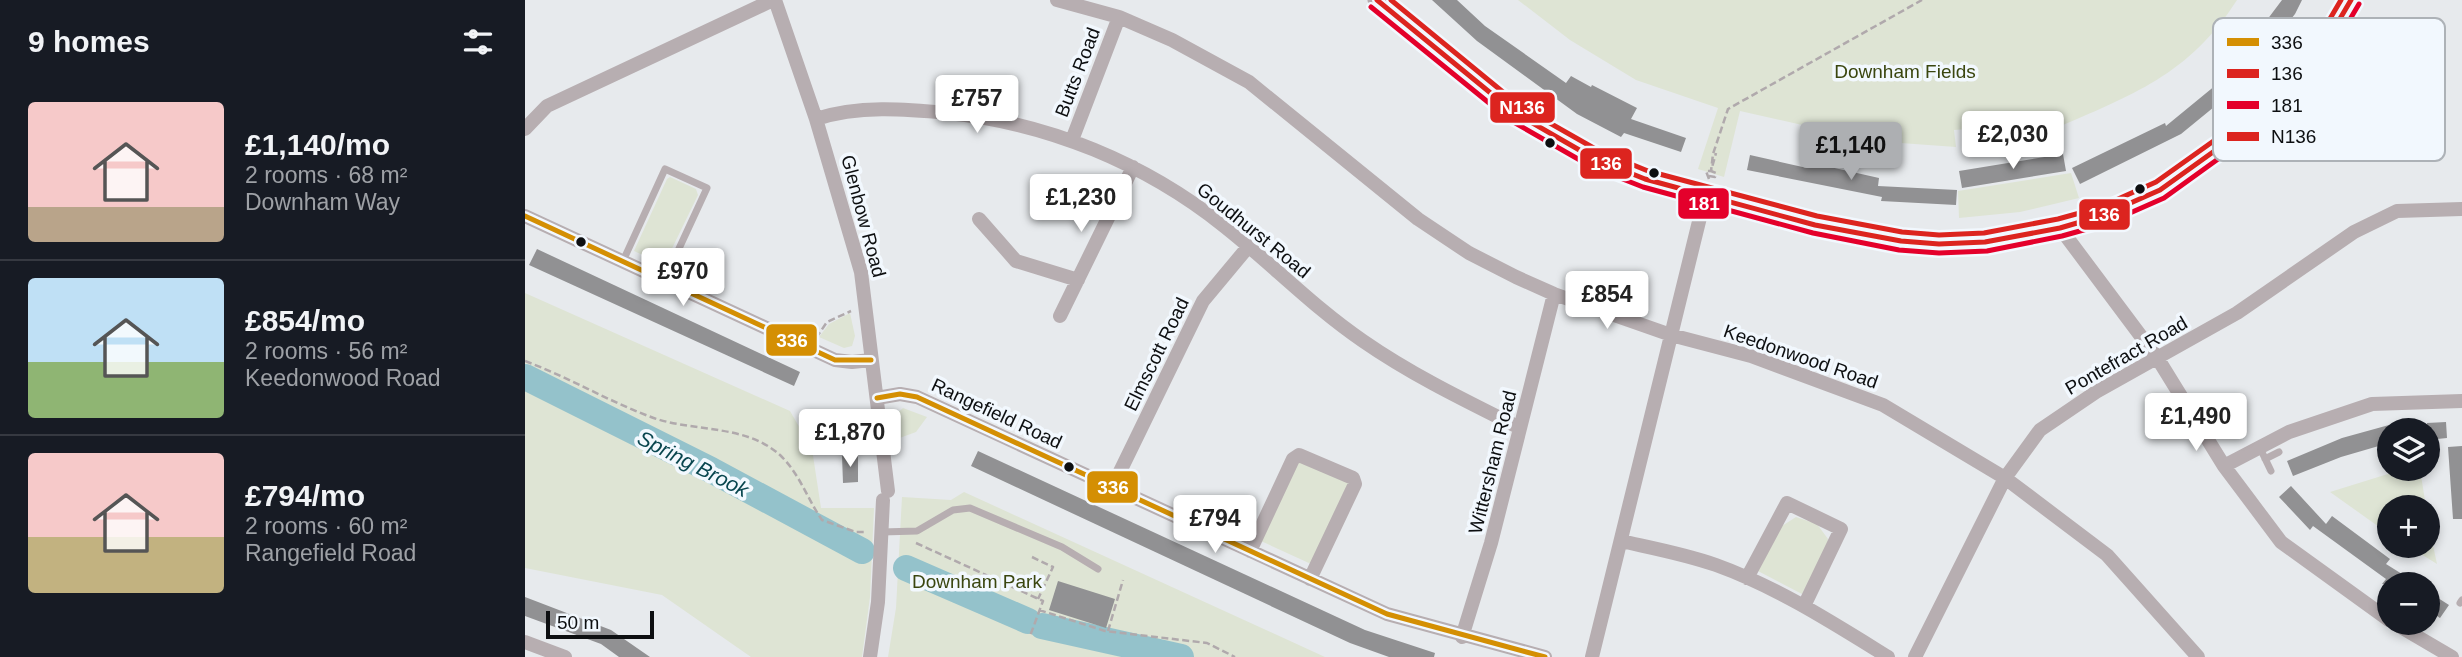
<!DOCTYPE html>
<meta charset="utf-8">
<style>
:root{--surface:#171b24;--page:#242831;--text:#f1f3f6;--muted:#9ea1a6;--line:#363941;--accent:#adafb2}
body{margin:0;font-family:Helvetica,sans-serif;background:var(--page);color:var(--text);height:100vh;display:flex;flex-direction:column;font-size:26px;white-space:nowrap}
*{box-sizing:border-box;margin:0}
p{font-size:23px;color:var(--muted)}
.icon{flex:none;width:38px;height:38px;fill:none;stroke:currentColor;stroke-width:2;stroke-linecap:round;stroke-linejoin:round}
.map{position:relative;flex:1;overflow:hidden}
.panel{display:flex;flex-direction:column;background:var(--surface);width:525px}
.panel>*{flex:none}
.tools{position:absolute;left:1852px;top:418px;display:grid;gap:14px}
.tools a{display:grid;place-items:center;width:63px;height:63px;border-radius:50%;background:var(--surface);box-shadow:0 4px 10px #0003;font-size:35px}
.scale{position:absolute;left:21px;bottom:18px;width:108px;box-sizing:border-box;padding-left:7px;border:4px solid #0d0f11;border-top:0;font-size:19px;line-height:24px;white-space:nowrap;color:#0d0f11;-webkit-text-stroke:5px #f2f8fe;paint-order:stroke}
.price{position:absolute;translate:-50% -60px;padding:0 16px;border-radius:7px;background:#fff;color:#222;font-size:23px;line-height:46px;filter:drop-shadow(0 2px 4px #0008)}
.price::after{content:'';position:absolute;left:50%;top:42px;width:21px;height:16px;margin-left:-10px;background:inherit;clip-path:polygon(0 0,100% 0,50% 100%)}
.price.current{background:var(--accent);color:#111}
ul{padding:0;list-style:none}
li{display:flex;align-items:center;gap:21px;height:175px;padding:0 28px}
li+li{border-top:2px solid var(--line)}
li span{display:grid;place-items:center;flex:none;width:196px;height:140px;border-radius:7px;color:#555}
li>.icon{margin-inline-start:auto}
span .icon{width:84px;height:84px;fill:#fffc;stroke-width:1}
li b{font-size:30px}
h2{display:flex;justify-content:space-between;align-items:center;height:84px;padding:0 28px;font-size:30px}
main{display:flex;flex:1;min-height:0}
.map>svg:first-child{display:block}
.green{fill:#dee4d4}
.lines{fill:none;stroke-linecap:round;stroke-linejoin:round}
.river{stroke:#94c2cb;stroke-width:26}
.building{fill:#919193}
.path{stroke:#b0a9ac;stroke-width:2.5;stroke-dasharray:7 3.5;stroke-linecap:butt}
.lane{stroke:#b7aeb1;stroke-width:7}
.street{stroke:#b7aeb1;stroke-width:14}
.secondary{stroke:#b6abb0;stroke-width:19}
.bus-1-casing{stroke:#f2f8fe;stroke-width:10}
.bus-2-casing{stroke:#f2f8fe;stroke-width:10}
.bus-3-casing{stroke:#f2f8fe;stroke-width:10}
.bus-4-casing{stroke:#f2f8fe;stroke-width:10}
.bus-1{stroke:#d48f03;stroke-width:5}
.bus-2{stroke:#dc241f;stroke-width:5}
.bus-3{stroke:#e4002b;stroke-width:5}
.bus-4{stroke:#dc241f;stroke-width:5}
.bus-dot{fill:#0d0f11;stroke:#f2f8fe;stroke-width:2.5}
.labels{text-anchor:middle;stroke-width:7;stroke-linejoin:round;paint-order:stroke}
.park-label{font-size:19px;fill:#3a460f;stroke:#f2f8fe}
.street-label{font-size:19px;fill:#0d0f11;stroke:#f2f8fe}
.water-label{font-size:21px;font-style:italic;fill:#09464f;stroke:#f2f8fe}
.key{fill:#f2f8fe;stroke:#adb2b7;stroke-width:2}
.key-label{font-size:19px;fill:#0d0f11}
.line-badge{stroke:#f2f8fe;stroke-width:2.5}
.badge-label{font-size:19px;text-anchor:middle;font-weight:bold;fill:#fff}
</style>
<main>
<section class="panel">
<h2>9 homes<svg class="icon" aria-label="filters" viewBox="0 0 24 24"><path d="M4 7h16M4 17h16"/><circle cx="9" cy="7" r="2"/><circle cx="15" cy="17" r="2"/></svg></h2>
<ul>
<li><span style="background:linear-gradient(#f6c9c9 75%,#b9a48a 0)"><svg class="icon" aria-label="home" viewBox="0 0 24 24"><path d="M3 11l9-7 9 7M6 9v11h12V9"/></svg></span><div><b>£1,140/mo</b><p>2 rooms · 68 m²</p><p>Downham Way</p></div></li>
<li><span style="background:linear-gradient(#bfe0f5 60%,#8fb573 0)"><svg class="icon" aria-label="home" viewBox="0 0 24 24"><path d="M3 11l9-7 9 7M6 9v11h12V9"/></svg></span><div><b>£854/mo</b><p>2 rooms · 56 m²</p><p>Keedonwood Road</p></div></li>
<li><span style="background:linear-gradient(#f6c9c9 60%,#c2b280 0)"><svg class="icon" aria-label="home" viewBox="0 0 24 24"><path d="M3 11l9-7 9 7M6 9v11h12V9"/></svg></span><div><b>£794/mo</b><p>2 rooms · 60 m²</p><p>Rangefield Road</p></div></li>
</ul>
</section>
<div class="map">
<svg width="1937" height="657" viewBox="0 0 1937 657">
<rect width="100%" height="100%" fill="#e7eaed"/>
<!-- green -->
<path class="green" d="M993,0h719c-48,75 -105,95 -183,129l-3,-16 -44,13 -53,4 2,17 -83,-6 -133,-30 -16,66 -26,-8 20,-61 -82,-28 -66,-40z
M1546,173l8,25 -59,14 -61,6 -1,-27z
M145,177l26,12 2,6 -34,70 -30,-14 33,-72z
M0,293l265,118 22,38 9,59h53l-4,89 -8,60h-111l-89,-62 -137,-27z
M325,313l5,23 -3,10 -8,2 -25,-11 10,-13z
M378,408l24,9 -11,15 -22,8v-24z
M773,461l51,21 -38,82 -50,-23z
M1879,469h16l6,38 -37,1v26l-59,-42z
M439,492l361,165h-437l8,-49 6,-111 49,3z
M1902,515v2l10,47 -29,-18h19z
M1271,517l21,7 11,15 -1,8 -25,47 -44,-23 24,-45z"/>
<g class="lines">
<!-- river -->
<path class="river" d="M0,377l186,93 151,81
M381,568l122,53
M517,626l139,31"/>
</g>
<!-- building -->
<path class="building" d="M907,0h25l28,26 81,57 5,-7 20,11 1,-2 45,23 -6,11 55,19 -5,14 -57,-19 -3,4 -44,-23 -100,-73z
M1757,0h20l-7,14 -59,75 -55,45 -101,50 -8,-16 93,-45 1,3 67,-55 -3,-2z
M1538,154l3,17 -104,17 -3,-17z
M1225,155l57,13 1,-6 71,16 -1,8 79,4 -1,15 -75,-4 1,-4 -135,-27z
M12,249l263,123 -6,14 -265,-121z
M1921,422l1,16 -20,2v-17z
M1864,425v18l-48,14 -48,19 -6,-15 55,-23z
M1937,446v73h-9l-5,-72z
M453,451l387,179 70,23 -1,4h-45l-39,-14 -379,-177z
M333,455v27l-15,1 -1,-27z
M1766,486l35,38 6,-8 58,43 -4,5 32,20h-36l4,-5 -73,-53 -3,4 -31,-33z
M533,581l57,18 -9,29 -57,-18z
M1902,591l22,14 -9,13 -13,-9z
M0,597l86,33 39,27h-31l-18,-13 -76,-28z"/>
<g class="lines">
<!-- path -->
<path class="path" d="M1184,176l6,1 1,-4 -5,-2 5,-18
M1184,179l-3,-8h5l2,-17 15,-45 194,-109
M291,338l11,-16 24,-11
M0,361c43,16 83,40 126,56 43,16 96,6 131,40 18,18 26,43 40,63l34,12h11
M391,543l127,58 -13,35
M507,557l21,10 -15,32
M514,610l66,21 102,12 28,14
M583,631l15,-51"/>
<!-- lane -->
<path class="lane" d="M98,261l42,-92 42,19 -43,93
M1735,448l11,23
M1740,459l14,-7
M357,532l35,-1 36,-21 17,-2 92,39 36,22
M1935,603l2,-3"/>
<!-- street -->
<path class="street" d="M250,0l41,119 45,153 27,219
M532,0l62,17 53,23 77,42 169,137 51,34 47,24 38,17 117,41 80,21 132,49 122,73 102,77 91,102
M291,119c42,-14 89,-10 132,-6 100,10 197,50 276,113 47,37 89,81 139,115 49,34 103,60 157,87
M0,129l22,-23 226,-106
M547,140l47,-123
M0,216l310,144 17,2 19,-2
M454,219l37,42 62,19
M1535,228l98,131 66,107 57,76 108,78
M535,316l73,-149
M352,398l23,-4 17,3 470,217 158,43
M1699,466l65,-34 83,-28 90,-3
M587,488l91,-187 45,-54
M1096,541c31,7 64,13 95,24 61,22 117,58 172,92
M725,551l43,-92 6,-4 54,23 2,6 -45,95
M1222,578l40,-75 54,26 -37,77
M1869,623l58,34
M937,637l29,-94 63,-249
M0,642l40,15
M345,657l8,-55 5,-102
M1067,657l113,-460
M1390,657l90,-179 35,-48 56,-38 141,-79 117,-81 43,-21 65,-2"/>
<!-- secondary -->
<path class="secondary" d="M852,0l138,113 80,46 50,20 170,46 86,16 38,3 46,-2 75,-14 41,-12 59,-26 103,-71 17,-15 38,-48 33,-56"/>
<!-- bus-1 casing -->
<g class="bus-1-casing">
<path id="bus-1" d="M0,216l310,144h36
M352,398l23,-4 17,3 470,217 158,43"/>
</g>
<!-- bus-2 casing -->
<g class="bus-2-casing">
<path id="bus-2" d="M852,0l138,113 80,46 50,20 170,46 86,16 38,3 46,-2 75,-14 41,-12 59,-26 120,-86 38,-48 33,-56"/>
</g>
<!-- bus-3 casing -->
<g class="bus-3-casing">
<path id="bus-3" d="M846,7l139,113 82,47 51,20 170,46 86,17 40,3 48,-2 75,-15 43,-12 59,-26 122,-88 40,-50 33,-56"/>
</g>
<!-- bus-4 casing -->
<g class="bus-4-casing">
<path id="bus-4" d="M866,0l129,106 79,45 49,20 169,45 85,16 37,3 45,-2 74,-14 40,-11 58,-26 118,-84 37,-47 30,-51"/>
</g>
<!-- bus-1 -->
<use href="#bus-1" class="bus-1"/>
<!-- bus-2 -->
<use href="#bus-2" class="bus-2"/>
<!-- bus-3 -->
<use href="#bus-3" class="bus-3"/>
<!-- bus-4 -->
<use href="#bus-4" class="bus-4"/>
</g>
<!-- markers -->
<g class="bus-dot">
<circle cx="1025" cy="143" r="6"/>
<circle cx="1129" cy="173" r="6"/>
<circle cx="1615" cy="189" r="6"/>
<circle cx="56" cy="242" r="6"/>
<circle cx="544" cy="467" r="6"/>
</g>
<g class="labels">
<!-- park labels -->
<g class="park-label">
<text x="1380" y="78">Downham Fields</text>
<text x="452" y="588">Downham Park</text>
</g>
<!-- street labels -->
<g class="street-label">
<text transform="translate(552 72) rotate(-69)" y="7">Butts Road</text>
<text transform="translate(339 216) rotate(75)" y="7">Glenbow Road</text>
<text transform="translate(729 230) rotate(39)" y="7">Goudhurst Road</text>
<text transform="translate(631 354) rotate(-64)" y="7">Elmscott Road</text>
<text transform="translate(1601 355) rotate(-30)" y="7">Pontefract Road</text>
<text transform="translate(1276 356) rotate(19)" y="7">Keedonwood Road</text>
<text transform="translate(472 413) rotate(25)" y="7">Rangefield Road</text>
<text transform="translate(967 462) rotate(-76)" y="7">Wittersham Road</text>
</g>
<!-- water labels -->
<g class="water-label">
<text transform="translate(168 464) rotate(27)" y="7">Spring Brook</text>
</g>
</g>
<!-- legend -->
<rect x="1688" y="18" width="232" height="143" rx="10" class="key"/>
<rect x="1702" y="38" width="32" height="8" fill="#d48f03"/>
<rect x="1702" y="69" width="32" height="9" fill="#dc241f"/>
<rect x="1702" y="101" width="32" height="8" fill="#e4002b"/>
<rect x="1702" y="132" width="32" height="9" fill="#dc241f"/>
<g class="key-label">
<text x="1746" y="49">336</text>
<text x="1746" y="80">136</text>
<text x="1746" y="112">181</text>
<text x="1746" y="143">N136</text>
</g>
<g class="line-badge">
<rect x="964" y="91" width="67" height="33" rx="7" fill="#dc241f"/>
<rect x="1054" y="147" width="54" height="33" rx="7" fill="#dc241f"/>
<rect x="1152" y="187" width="53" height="33" rx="7" fill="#e4002b"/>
<rect x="1553" y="198" width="53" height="33" rx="7" fill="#dc241f"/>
<rect x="240" y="323" width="53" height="34" rx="7" fill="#d48f03"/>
<rect x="561" y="470" width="53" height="34" rx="7" fill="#d48f03"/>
</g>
<g class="badge-label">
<text x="997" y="114">N136</text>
<text x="1081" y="170">136</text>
<text x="1179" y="210">181</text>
<text x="1579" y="221">136</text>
<text x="267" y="347">336</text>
<text x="588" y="494">336</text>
</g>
</svg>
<div class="tools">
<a><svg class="icon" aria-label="layers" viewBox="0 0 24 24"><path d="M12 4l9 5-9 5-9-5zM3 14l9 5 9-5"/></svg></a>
<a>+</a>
<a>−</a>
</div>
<div class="scale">50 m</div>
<b class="price" style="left:452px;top:135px">£757</b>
<b class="price" style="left:1488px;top:171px">£2,030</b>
<b class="price current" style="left:1326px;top:182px">£1,140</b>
<b class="price" style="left:556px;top:234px">£1,230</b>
<b class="price" style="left:158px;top:308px">£970</b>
<b class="price" style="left:1082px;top:331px">£854</b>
<b class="price" style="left:1671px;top:453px">£1,490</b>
<b class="price" style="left:325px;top:469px">£1,870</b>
<b class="price" style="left:690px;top:555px">£794</b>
</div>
</main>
